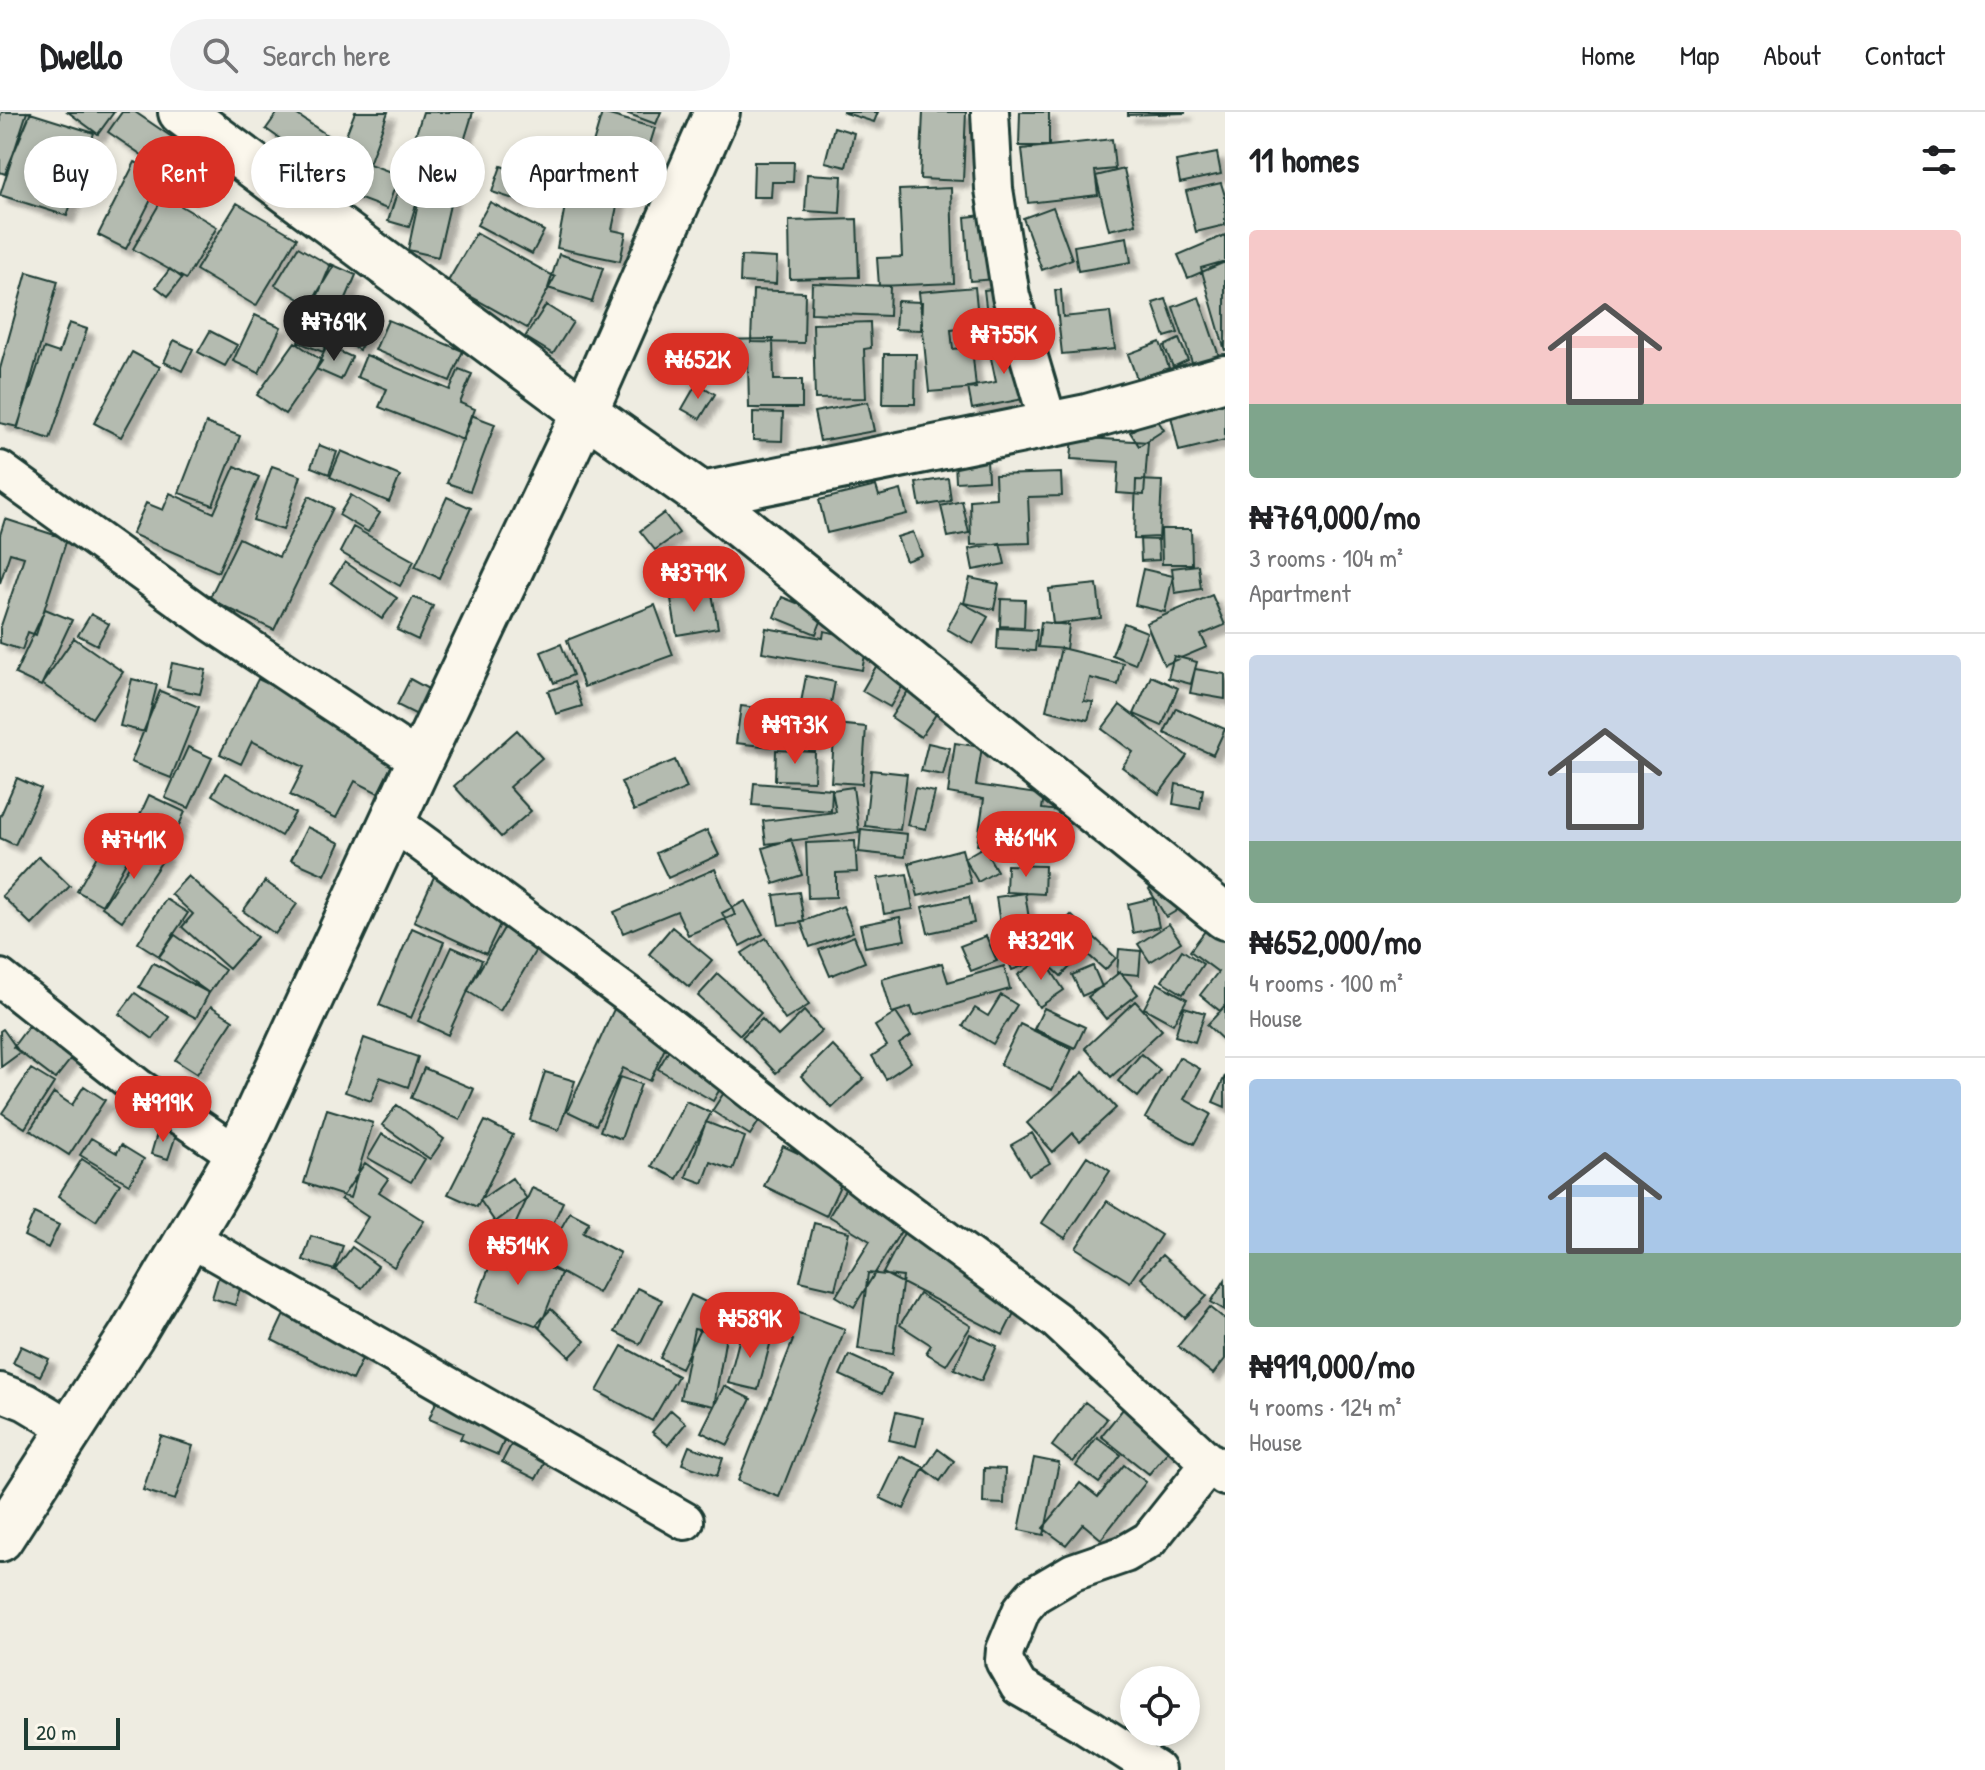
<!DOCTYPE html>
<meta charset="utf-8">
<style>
:root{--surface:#fff;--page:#f2f2f2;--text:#202124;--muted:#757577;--line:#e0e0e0;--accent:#d93025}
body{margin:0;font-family:"Patrick Hand",sans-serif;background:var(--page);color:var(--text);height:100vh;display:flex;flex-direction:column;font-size:30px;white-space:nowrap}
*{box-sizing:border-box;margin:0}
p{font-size:26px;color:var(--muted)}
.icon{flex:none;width:44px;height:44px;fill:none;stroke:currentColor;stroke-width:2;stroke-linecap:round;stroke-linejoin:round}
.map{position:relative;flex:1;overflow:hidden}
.side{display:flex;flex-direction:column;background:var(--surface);width:760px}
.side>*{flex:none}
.guide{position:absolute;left:24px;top:24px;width:760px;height:72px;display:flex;gap:16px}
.tools{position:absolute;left:1120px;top:1554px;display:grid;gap:16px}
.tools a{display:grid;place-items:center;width:80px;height:80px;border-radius:50%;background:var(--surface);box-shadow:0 4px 12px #0003;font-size:40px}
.scale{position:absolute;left:24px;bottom:20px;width:96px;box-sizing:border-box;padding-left:8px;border:4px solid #1f3d34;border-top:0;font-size:22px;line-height:28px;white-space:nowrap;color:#1f3d34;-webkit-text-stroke:6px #fbf7ec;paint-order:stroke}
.price{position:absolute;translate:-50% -68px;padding:0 18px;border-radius:28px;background:var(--accent);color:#fff;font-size:26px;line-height:52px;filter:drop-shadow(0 2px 4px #0008)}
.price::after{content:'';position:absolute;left:50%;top:48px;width:24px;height:18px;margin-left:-12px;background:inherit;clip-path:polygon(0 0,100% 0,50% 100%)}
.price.selected{background:#222;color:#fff}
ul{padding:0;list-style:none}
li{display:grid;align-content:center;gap:16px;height:424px;padding:0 24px}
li+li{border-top:2px solid var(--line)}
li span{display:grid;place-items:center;height:248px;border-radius:8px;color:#555}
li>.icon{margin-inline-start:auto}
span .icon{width:144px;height:144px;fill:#fffc;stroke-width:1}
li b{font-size:34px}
h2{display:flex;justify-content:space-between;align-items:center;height:96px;padding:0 24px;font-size:34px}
.tag{padding:0 28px;border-radius:36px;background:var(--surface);box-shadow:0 4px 12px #0003;font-size:28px;line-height:72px}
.tag.selected{background:var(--accent);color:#fff}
header{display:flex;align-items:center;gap:48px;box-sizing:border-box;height:112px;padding:0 40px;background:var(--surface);border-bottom:2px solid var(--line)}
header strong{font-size:38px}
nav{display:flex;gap:44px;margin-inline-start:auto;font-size:28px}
.search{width:560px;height:72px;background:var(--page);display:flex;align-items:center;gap:20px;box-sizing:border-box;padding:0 28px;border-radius:44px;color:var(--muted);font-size:30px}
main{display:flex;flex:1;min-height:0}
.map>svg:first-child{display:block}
.building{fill:#b4bbb0;stroke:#1f3d34;stroke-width:2;filter:url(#shadow)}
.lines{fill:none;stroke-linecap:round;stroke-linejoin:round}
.minor-casing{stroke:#1f3d34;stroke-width:42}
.tertiary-casing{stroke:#1f3d34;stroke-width:50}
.secondary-casing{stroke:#1f3d34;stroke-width:50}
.primary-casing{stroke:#1f3d34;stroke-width:50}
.minor{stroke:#fbf7ec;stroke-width:36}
.tertiary{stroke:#fbf7ec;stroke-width:44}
.secondary{stroke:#fbf7ec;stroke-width:44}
.primary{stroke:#fbf7ec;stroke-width:44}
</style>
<header>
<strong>Dwello</strong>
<div class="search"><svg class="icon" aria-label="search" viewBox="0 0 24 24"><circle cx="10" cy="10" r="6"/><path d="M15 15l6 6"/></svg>Search here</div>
<nav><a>Home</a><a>Map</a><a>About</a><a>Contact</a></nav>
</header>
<main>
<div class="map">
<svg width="1225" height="1658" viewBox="0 0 1225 1658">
<defs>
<filter id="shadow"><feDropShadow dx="7" dy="7" stdDeviation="2" flood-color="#0004"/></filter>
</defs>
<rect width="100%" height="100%" fill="#eeece1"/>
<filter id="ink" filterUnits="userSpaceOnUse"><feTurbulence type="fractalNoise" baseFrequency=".0125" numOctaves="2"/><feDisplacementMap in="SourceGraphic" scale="16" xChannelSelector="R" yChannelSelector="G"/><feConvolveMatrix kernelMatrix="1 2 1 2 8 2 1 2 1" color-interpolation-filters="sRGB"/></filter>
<g filter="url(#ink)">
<!-- building -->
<path class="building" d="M2,0h29l-26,62 -5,-2v-56z
M27,0l67,21 -27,83 -67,-21z
M68,0h46l-16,22z
M122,0h13l47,32 -18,26 -56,-38z
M278,0h15l47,32 -17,24 -57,-39z
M355,0h33l-19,52 30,11 -12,34 -61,-23z
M423,0h50l-20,65 -26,-8 -18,58 -21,-6z
M623,0h38l-5,12z
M842,0h36l-4,10z
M923,0h43l-3,69 -43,-2z
M1020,0h29v34h-30z
M1128,0h57v1l-57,2z
M602,1l53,15 -16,51 -52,-15z
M834,15l20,6 -8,34 -21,-5z
M1112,27l3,30 -20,2 3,24 -70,8 -6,-54z
M1217,41l4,21 -41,9 -4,-22z
M172,44l27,4 -6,37 -27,-4z
M135,50l28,14 -37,73 -28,-14z
M754,50h40l-1,20h-21l-1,15h-18z
M501,54l28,10 -9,25 -28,-9z
M1124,57l12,55 -27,6 -13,-54z
M807,62l35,2 -2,37 -35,-2z
M424,64l31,7 -17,74 -30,-7z
M603,66l19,4 -10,48 14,3 -6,28 -63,-13 11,-58 31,7z
M1221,71l4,13v29l-29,7 -10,-41z
M951,76l3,95 -75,3 -2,-28 25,-1 -3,-67z
M164,84l53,31 -31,52 -53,-30z
M490,90l54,29 -12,23 -55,-29z
M237,91l60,35 -41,68 -60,-36z
M1053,95l19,52 -30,11 -19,-52z
M1004,101l6,65 -40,3 -5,-64z
M857,107l2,58 -69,2 -1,-58z
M476,121l79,44 -28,51 -80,-45z
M1225,123v27l-37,16 -10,-23z
M1127,125l4,25 -53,9 -4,-25z
M298,135l35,20 -23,38 -35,-20z
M559,142l44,14 -11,34 -44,-14z
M741,144l36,2 -1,26 -36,-2z
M1225,149v90l-24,-83z
M331,152l25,11 -33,77 -25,-10z
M170,157l12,9 -14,18 -12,-9z
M27,160l31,9 -40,146 -18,-4v-54z
M812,171l78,3 -1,30 -78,-3z
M1019,174l7,49 -36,5 -6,-50z
M975,175l4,40 -28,3 2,19 19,-2 4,41 -47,4 -10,-100z
M753,178l52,2 -1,51 -53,-1z
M1055,178h6l2,27 47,-5 5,37 -53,5z
M1199,185l20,59 -26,9 -20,-58z
M1166,187l12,34 -13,4 -12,-34z
M897,189l25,1 -1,28 -26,-1z
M546,193l27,17 -20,32 -28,-17z
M350,198l24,14 -15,26 -24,-15z
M255,203l26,12 -22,46 -26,-12z
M388,208l75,31 -13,30 -75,-31z
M870,210l1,26 -7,1 2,49 -51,1 -2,-75z
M69,211l18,6 -37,110 -33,-11 27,-80 15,5z
M210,219l27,14 -12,21 -27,-14z
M1022,226l11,59 -61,12 -4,-22 28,-5 -8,-38z
M773,227l1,41h28v28h-53l-1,-48h-37v-20z
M1179,227l9,21 -15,7 -9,-21z
M174,228l19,9 -11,22 -18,-9z
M295,230l27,19 -37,53 -28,-19z
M1160,230l9,26 -32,11 -9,-25z
M327,234l25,11 -11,23 -25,-11z
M132,240l28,15 -39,70 -27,-14z
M884,242h32l-1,50h-32z
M366,243l84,35 9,-21 13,5 -12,29 15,6 -12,31 -84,-33 8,-18 -30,-12z
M697,271l18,11 -15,25 -18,-10z
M868,290l6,29 -54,10 -6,-29z
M1225,291v37l-46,11 -8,-35z
M753,300l30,1 -1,28 -29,-1z
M471,303l24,9 -25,67 -23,-8z
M1155,304l9,14 -25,16 -9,-14z
M206,311l34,13 -27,69 -34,-12z
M1073,325l75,5 -4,53 -27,-2 2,-31 -48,-3z
M319,333l18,7 -8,22 -18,-7z
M341,339l59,25 -11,26 -59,-25z
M987,348l1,20 -32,2 -1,-20z
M235,354l24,11 -41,95 -86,-38 14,-31 17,7 7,-17 44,20z
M272,354l29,10 -18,54 -30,-10z
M1061,361l1,23 -34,1 2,46 -59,2 -1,-45 26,-2 -1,-23z
M948,366l3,23 -31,5 -4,-23z
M1136,368l26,1 -3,59 -25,-1z
M876,374l3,10 22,-6 6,24 -80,19 -8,-33z
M351,383l29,18 -12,19 -29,-17z
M309,384l24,12 -59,122 -65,-31 30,-61 40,19z
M447,385l24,11 -32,70 -24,-11z
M962,389l7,32 -21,4 -7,-31z
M664,401l15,20 -24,17 -15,-19z
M5,407l62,20 -31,96 -8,-3 -6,18 -22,-7v-14l24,-72 -14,-4 -10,30v-48z
M353,415l61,34 -14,25 -60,-34z
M1161,417h30l1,35h-30z
M913,420l9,23 -16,6 -9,-24z
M1158,425l1,23 -18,1 -1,-23z
M1000,431l5,21 -32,6 -4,-21z
M345,450l52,36 -15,21 -51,-36z
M1198,453l3,24 -26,4 -3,-25z
M1143,457l30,7 -8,36 -30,-7z
M970,466l29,6 -5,25 -30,-6z
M1097,472l4,34 -48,6 -4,-35z
M712,481l6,35 -41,7 -6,-36z
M1212,483l13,30 -24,10 6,12 -43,18 -18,-42z
M413,485l20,9 -15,34 -21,-10z
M782,485l42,17 -8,20 -42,-17z
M1001,487l24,1 -1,27 -24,-1z
M961,490l27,15 -15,27 -26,-15z
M655,493l18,50 -89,32 -17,-47z
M45,497l27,11 -31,66 -26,-12z
M91,502l18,10 -12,21 -19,-10z
M1041,510l28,3 -3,24 -28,-2z
M1124,511l23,9 -12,32 -23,-9z
M766,516l57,10 1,-7 44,9 -6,30 -100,-18z
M998,516l39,2 -2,21 -38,-2z
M74,526l49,34 -31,46 -50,-34z
M561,532l12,31 -19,8 -13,-31z
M1061,536l62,15 -5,22 -28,-7 -6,23 9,1 -5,18 -42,-10z
M1174,544l23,6 -6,22 -23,-6z
M172,551l34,7 -6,24 -33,-7z
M878,551l28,17 -16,27 -28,-16z
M1195,557l30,5v25l-35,-6z
M806,564l29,6 -7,37 -29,-6z
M1151,564l27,12 -16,38 -28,-12z
M132,567l25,6 -12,47 -25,-6z
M258,567l81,39 56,41 -17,34 -23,-12 -19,37 -46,-23 14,-28 -52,-26 -11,23 -21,-10z
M410,567l22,12 -13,25 -22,-11z
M574,570l8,24 -26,8 -8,-23z
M910,576l30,20 -19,29 -30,-20z
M160,579l39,16 -28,71 -40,-16z
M1120,593l67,51 -28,38 -37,-27 11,-15 -31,-23z
M741,594l34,4 -4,37 -35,-4z
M1176,596l49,21 -12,26 -49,-22z
M778,601l39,4 -3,28 -39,-4z
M835,612l31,3 -4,57 -31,-2z
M517,618l25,28 -33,29 22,24 -30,26 -47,-51z
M928,631l22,5 -7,27 -22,-4z
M955,631l27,4 -6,38 68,10 -2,14 25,3 -3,23 -21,-3 -4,23 -62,-10 7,-46 -36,-6z
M188,635l24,11 -23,50 -24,-10z
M776,638l39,2 -1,29 -39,-1z
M675,648l12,28 -53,23 -13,-29z
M871,658l36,4 -7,56 -35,-4z
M225,661l70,40 -14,23 -69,-41z
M17,666l24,11 -26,56 -15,-7v-21z
M754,671l78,6 -1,22 -79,-6z
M1176,672l27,5 -3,20 -27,-5z
M853,675l6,45 -93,12 -3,-23 73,-9 -4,-22z
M915,676l20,4 -9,37 -19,-4z
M149,683l36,17 -10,22 -36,-17z
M114,714l24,14 -36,65 -25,-14z
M307,715l33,16 -15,32 -34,-15z
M861,717l46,5 -2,23 -46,-5z
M707,718l12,25 -51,23 -12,-25z
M791,727l11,36 -28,9 -11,-36z
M855,729l2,31 -21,1v24l-28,1 -2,-55z
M145,730l21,13 -44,66 -20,-14z
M983,735l14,24 -19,11 -14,-24z
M962,737l9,34 -53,13 -9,-33z
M39,744l31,30 -38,39 -30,-29z
M1007,753l38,1 -1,28 -38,-2z
M715,757l20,46 -47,20 -11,-24 -54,22 -9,-21z
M437,758l73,33 -24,51 -72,-33z
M907,762l6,35 -29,5 -6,-36z
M188,764l69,61 -28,32 -47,-42 11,-13 -22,-20z
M1171,764l17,28 -22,13 -17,-28z
M265,769l32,23 -22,30 -32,-23z
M799,780l5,30 -25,3 -5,-30z
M1025,781l4,26 -29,5 -4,-27z
M969,785l5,26 -46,10 -6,-26z
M1153,786l6,29 -26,6 -5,-29z
M166,787l22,14 -29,43 -21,-13z
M520,789l34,18 -54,92 -33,-20z
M745,789l18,33 -23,12 -18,-33z
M843,794l10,26 -43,15 -9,-25z
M1071,803l45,43 -11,12 -20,-18 -24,24 -26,-24z
M900,805l5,23 -40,7 -5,-22z
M1211,811l14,10v72l-5,6 -20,-16 18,-23 -28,-21z
M1169,812l12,18 -31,20 -12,-18z
M672,815l40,33 -23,27 -40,-33z
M412,816l32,14 -33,76 -32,-13z
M1024,816l13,33 -25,9 -13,-33z
M175,823l50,35 -16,23 -50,-36z
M854,824l11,26 -35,14 -11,-26z
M986,824l11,25 -26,10 -11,-25z
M766,826l43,67 -24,15 -43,-67z
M452,835l30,13 -34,75 -30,-14z
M1119,837l22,2 -2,24 -22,-2z
M1182,838l21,14 -20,30 -21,-13z
M1043,846l21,32 -25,17 -21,-32z
M153,851l56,30 -13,25 -57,-31z
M942,851l6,19 56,-16 6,23 -96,27 -3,-9 -19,6 -10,-34z
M1093,854l9,21 -20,9 -10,-21z
M1120,860l18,22 -32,25 -18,-22z
M718,862l43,39 -21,22 -42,-39z
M1157,871l30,16 -14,25 -29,-16z
M135,881l34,24 -16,22 -34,-25z
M1001,883l16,10 -24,39 -30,-18 12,-18 13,8z
M1135,889l27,29 -51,47 -26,-29z
M211,894l22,14 -36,54 -22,-14z
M1225,894v36l-18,-17z
M1184,895l21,6 -10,29 -20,-6z
M1044,896l41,19 -10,21 -41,-19z
M614,897l57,26 -21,46 -27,-13 -27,57 -29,-14z
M804,899l18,20 -46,42 -34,-36 20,-18 16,17z
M39,900l43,33 -27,34 -42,-32z
M896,901l15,23 -12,8 12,18 -25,17 -14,-23 15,-10 -12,-20z
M1020,912l52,25 -20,41 -52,-25z
M3,917l17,24 -19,14 -1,-36z
M364,926l54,19 -10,30 -28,-10 -9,24 -26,-9z
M672,933l55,32 -14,24 -55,-32z
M832,933l32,33 -32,30 -31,-32z
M1141,942l19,16 -22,27 -20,-16z
M1179,945l21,12 -16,30 27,15 -17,30 -49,-26z
M424,956l50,21 -14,31 -49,-22z
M31,957l23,14 -29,45 -23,-15z
M545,960l30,9 -16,49 -29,-10z
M1083,960l33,36 -36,33 -7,-8 -20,19 -26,-29z
M1225,964v31l-12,-5z
M620,965l21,7 -20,55 -21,-8z
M84,974l21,14 -36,55 -39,-25 24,-37 18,12z
M727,976l38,24 -15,23 -38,-24z
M686,989l25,12 -34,66 -25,-13z
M397,993l47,34 -14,20 -48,-34z
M327,997l46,14 -23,75 -46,-15z
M485,1009l28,14 -36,72 -29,-13z
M706,1010l39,15 -12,33 -22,-8 -8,21 -17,-6z
M158,1018l18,5 -8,24 -17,-5z
M1032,1021l18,30 -21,12 -18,-30z
M382,1022l43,25 -14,23 -43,-24z
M91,1026l26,15 4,-8 23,14 -15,25 -49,-29z
M783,1034l62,29 -19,41 -62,-30z
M1087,1044l23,15 -45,67 -23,-15z
M82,1047l38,25 -24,37 -38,-25z
M365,1051l23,16 -9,13 45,29 -30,46 -41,-26 15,-24 -27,-18z
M512,1066l15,21 -32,23 -15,-22z
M532,1076l31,14 -24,52 -31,-14z
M846,1076l60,35 -52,84 -18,-11 34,-55 -41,-25z
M1107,1089l54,34 -31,47 -54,-34z
M570,1100l19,10 -6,11 37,20 -22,40 -56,-31z
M34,1101l25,12 -11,23 -24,-12z
M814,1111l35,9 -14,57 -35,-8z
M906,1117l119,62 -22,44 -120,-62z
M311,1124l32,10 -9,24 -31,-10z
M352,1135l26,19 -16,22 -27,-18z
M497,1135l64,26 -21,54 -64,-25z
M1162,1143l45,41 -22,22 -44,-40z
M868,1161l35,4 -10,77 -35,-5z
M219,1163l23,7 -7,23 -23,-7z
M1225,1168v30l-14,-8z
M637,1176l25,12 -22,44 -25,-12z
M919,1182l52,32 -25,39 -20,-12 5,-8 -31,-20z
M691,1183l21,10 -31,63 -21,-10z
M1210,1195l15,12v40l-12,15 -35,-28z
M551,1197l34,32 -15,16 -34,-32z
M286,1198l81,39 -15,31 -80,-40z
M797,1199l48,18 -66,168 -41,-16 55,-141 -29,-11 7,-15 22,9z
M694,1217l32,7 -12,70 -34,-7z
M742,1217l30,8 -14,53 -30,-7z
M970,1222l27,12 -16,35 -27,-12z
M21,1234l28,13 -9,17 -27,-13z
M622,1234l56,30 -26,45 -55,-30z
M849,1243l42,19 -9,20 -42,-19z
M724,1274l27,13 -23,46 -27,-13z
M1132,1286l48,39 -31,37 -48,-38z
M436,1290l72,30 -10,23 -38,-16 3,-6 -34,-14z
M1085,1290l22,17 -34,43 -21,-16z
M671,1298l15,13 -18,22 -16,-13z
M896,1300l27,6 -7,28 -27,-6z
M161,1324l32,10 -18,54 -32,-10z
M1097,1325l24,18 -22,28 -23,-17z
M511,1333l34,17 -9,17 -34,-17z
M689,1334l34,12 -6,18 -35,-12z
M938,1337l16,12 -14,20 -16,-12z
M900,1344l24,11 -20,42 -24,-11z
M1034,1346l25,5 -15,72 -25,-5z
M1124,1353l22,17 -45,57 -18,-15 -17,21 -23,-17 37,-45 18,14z
M984,1356l21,1 -1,35 -21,-1z"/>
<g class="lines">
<!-- minor casing -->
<g class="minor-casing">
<path id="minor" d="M990,0l4,77 17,107 38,129
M0,358l211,152 209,139
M392,709l250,184 231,181 184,135 168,156
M0,866l139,110 99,67
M190,1126l495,283
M0,1280l26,10 45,27
M1156,1658l-69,-44 -68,-39 -15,-26 1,-11 17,-41 12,-14 39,-23 52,-18 24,-14 62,-78"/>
</g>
<!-- tertiary casing -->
<g class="tertiary-casing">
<path id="tertiary" d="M702,383l385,-78 138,-39"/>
</g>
<!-- secondary casing -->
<g class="secondary-casing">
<path id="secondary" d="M181,0l404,300 117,83 523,422"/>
</g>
<!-- primary casing -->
<g class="primary-casing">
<path id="primary" d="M0,1427l131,-203 107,-181 182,-394 165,-349 132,-300"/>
</g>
<!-- minor -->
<use href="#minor" class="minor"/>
<!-- tertiary -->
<use href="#tertiary" class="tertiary"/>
<!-- secondary -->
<use href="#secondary" class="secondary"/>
<!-- primary -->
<use href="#primary" class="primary"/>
</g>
</g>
</svg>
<div class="tools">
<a><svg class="icon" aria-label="locate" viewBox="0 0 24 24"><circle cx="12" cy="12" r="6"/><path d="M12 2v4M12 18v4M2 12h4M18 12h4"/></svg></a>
</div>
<div class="scale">20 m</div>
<b class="price selected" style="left:334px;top:251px">₦769K</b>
<b class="price" style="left:1004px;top:264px">₦755K</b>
<b class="price" style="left:698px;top:289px">₦652K</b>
<b class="price" style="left:694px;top:502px">₦379K</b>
<b class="price" style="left:795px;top:654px">₦973K</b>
<b class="price" style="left:1026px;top:767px">₦614K</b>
<b class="price" style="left:134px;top:769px">₦741K</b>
<b class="price" style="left:1041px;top:870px">₦329K</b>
<b class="price" style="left:163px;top:1032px">₦919K</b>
<b class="price" style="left:518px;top:1175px">₦514K</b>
<b class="price" style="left:750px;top:1248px">₦589K</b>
<div class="guide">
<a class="tag">Buy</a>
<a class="tag selected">Rent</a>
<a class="tag">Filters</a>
<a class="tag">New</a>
<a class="tag">Apartment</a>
</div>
</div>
<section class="side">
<h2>11 homes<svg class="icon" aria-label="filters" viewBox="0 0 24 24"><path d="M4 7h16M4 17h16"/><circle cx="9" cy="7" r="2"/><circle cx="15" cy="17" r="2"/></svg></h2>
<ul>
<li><span style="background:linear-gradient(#f6c9c9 70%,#7fa58c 0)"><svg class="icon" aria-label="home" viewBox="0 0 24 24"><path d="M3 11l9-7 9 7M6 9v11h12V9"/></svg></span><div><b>₦769,000/mo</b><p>3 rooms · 104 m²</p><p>Apartment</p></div></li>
<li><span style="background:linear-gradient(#c9d6e8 75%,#7fa58c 0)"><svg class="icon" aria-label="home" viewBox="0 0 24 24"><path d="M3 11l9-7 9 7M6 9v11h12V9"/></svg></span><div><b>₦652,000/mo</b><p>4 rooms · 100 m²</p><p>House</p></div></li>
<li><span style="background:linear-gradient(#a9c7e8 70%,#7fa58c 0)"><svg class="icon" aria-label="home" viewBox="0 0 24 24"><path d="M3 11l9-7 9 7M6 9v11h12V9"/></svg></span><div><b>₦919,000/mo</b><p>4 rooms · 124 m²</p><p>House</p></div></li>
</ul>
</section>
</main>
